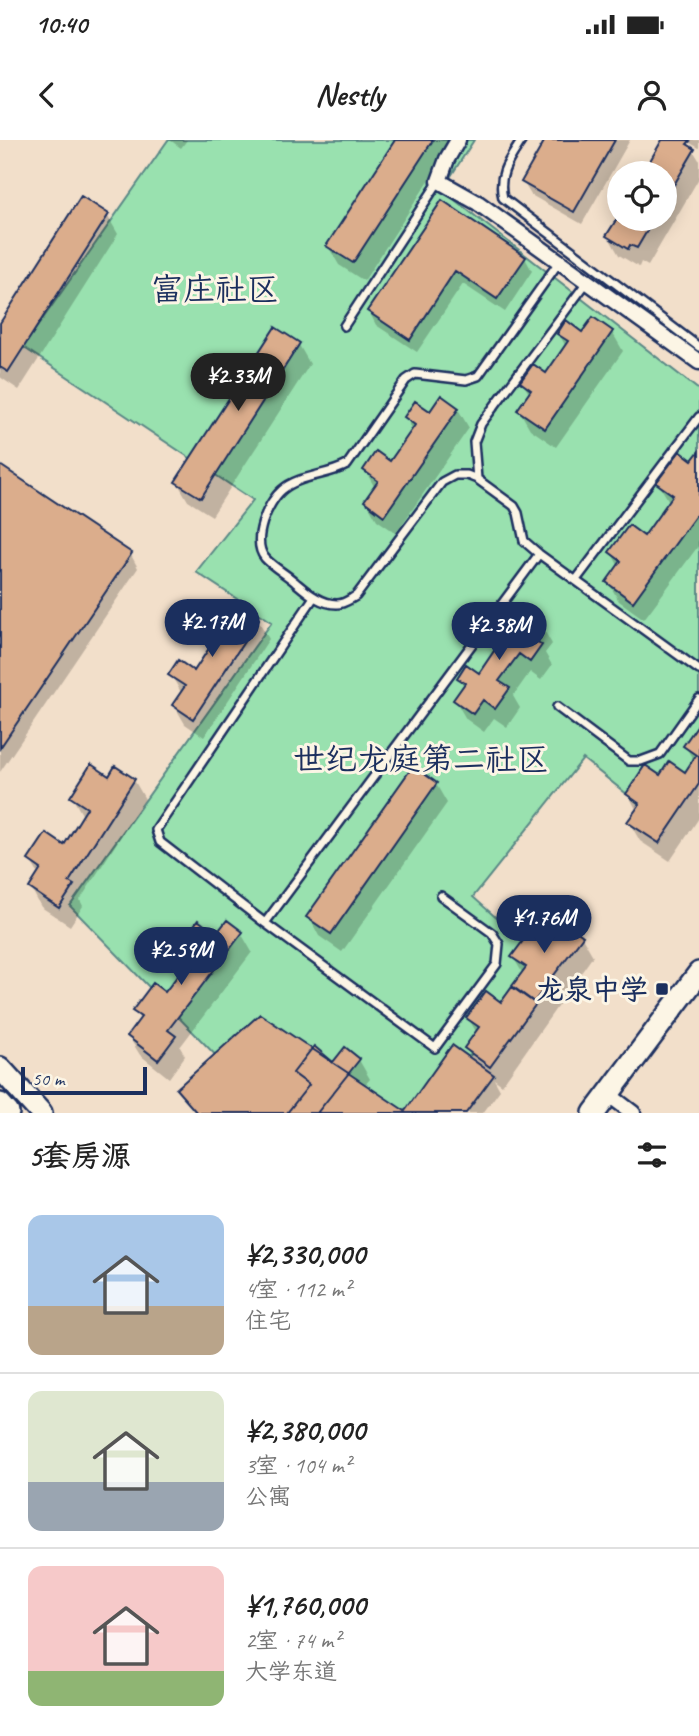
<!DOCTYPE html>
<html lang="zh">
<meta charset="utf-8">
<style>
:root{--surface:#fff;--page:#f2f2f2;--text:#222;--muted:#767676;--line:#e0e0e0;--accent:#1b2f5e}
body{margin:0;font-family:Caveat,"LXGW WenKai TC",sans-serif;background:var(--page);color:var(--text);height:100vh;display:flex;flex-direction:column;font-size:26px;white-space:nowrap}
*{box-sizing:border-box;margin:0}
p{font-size:23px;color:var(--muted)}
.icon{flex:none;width:38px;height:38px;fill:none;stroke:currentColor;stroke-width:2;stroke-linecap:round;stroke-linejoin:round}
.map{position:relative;height:973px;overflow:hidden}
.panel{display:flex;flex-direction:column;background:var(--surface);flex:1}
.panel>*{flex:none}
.controls{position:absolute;left:607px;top:21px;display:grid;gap:14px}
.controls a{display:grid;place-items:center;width:70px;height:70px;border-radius:50%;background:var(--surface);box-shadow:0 4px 18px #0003;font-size:35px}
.scale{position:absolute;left:21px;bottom:18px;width:126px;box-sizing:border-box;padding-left:7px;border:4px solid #1b2f5e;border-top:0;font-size:19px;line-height:24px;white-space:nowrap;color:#1b2f5e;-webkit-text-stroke:5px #fcf5e5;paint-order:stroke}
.price{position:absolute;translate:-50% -60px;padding:0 16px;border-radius:24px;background:var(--accent);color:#fff;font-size:23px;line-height:46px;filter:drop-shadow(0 2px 4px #0008)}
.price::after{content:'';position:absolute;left:50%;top:42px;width:21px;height:16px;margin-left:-10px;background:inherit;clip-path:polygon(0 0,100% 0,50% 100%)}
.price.selected{background:#222;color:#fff}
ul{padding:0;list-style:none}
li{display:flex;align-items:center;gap:21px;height:175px;padding:0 28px}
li+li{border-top:2px solid var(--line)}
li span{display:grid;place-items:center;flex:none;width:196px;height:140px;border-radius:14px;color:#555}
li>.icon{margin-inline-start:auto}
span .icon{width:84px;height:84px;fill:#fffc;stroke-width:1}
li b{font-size:30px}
h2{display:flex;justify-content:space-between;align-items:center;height:84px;padding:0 28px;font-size:30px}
.status{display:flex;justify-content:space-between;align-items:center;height:49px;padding:0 35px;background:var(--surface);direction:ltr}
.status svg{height:19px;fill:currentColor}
header{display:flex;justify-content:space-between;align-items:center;height:91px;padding:0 28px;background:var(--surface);font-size:32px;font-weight:700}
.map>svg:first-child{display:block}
.green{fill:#99e1af;stroke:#5a8886;stroke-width:2}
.shadow{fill:#0003}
.building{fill:#dbad8c;stroke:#1b2f5e;stroke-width:2}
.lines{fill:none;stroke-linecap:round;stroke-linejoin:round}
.lane-casing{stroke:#1b2f5e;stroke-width:12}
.street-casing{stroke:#1b2f5e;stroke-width:19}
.secondary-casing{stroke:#1b2f5e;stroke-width:26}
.lane{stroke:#fcf5e5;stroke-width:7}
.street{stroke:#fcf5e5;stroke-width:14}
.secondary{stroke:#fcf5e5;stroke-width:21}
.poi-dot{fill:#1b2f5e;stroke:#fcf5e5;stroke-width:2.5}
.labels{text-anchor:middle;stroke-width:6;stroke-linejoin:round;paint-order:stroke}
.poi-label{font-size:28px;font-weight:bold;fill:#1b2f5e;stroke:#fcf5e5;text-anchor:end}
.quarter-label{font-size:32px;fill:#1b2f5e;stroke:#fcf5e5}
</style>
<div class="status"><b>10:40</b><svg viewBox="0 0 49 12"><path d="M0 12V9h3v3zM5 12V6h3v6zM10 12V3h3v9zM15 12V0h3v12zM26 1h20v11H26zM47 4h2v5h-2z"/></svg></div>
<header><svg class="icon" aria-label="back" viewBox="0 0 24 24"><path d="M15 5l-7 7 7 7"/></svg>Nestly<svg class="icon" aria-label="person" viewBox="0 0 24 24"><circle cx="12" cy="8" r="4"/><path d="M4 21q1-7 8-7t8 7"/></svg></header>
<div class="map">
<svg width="699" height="973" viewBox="0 0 699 973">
<rect width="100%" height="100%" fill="#f2dfca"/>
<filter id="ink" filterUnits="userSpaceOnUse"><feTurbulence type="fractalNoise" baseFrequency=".0143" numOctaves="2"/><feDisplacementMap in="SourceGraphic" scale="14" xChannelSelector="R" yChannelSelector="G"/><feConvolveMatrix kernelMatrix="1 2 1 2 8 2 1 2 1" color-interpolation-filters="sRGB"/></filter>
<g filter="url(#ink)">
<!-- green -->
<path class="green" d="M168,0h306l-32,50 257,200v374l-41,55 -75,-60 -110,138 76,68 -129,148h-148l-202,-207 202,-284 -76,-50 57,-72 -230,-153z"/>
<!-- shadow -->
<path class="shadow" d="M170,0h17l-6,8z
M397,0h58l-91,141 -25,-16 -11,-19z
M547,0h83l-48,84 -51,-29 -8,-13z
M664,0h20l4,2 11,18v18l-51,88 -7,-4 -2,5 -20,-12 -11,-19 12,-17h45v-46h-20z
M689,0h10v8l-9,-5z
M442,62l83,56 7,13 -27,41 -42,-28 -46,68 -41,-27 -7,-14z
M107,75l11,19 -99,156 -19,-13v-51z
M275,190l24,15 11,19 -98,152 -24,-15 -11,-19z
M612,192l11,19 -67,96 -26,-18 -11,-19 11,-15 -8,-13 25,-7 19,-28 -7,-13z
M458,269l11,19 -73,105 -19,-13 -11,-19 9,-13 -10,-18 26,-6 22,-33 -7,-14z
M699,314v91l-55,74 -25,-18 -11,-19 11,-15 -8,-15 33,-13 26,-36 -12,-20 35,-20z
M0,327l131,88 7,13 -138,204z
M258,480l11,19 -65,98 -19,-13 -11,-19 8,-11 -11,-19 24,-2 21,-32 -10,-18z
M541,485l11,19 -7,9 7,12 -11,15 -11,-8 -17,24 7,12 -13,19 -13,-9 -10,14 -18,-13 -11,-19 9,-14 -5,-8 20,-3 22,-31 -7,-12 14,-6z
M699,586v92l-29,43 -30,-20 -11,-19 8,-11 -9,-17 33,-17 25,-3 8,-13 -9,-15z
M110,638l24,2 11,19 -65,101 3,6 -13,20 -29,-19 -10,-19 8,-13 -9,-15 34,-13 19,-31 -11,-19z
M436,644l11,19 -105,149 -23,-16 -10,-19z
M241,793l11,19 -72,95 5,9 -16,22 -29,-23 -11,-18 12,-16 -6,-10 31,-17 22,-30 -9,-16 38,-12z
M582,797l11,19 -91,129 -8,-6 6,11 -17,23h-77l69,-49 -9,-16 11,-15 -9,-15 34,-14 21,-30 -10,-17z
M359,920l11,19 -6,7 41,27h-210l-17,-23z"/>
<!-- building -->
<path class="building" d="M395,0h38l-80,123 -27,-17z
M545,0h70l-41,72 -53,-30z
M662,0h26l2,1 -3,3 8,5 -30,51v-27h-22z
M81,56l28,18 -101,158 -8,-5v-44z
M442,60l84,57 -29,42 -42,-28 -45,69 -43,-29z
M620,74v5h34l-17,29 -7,-3 -2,4 -22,-13z
M593,177l20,14 -68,98 -28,-19 14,-20 -11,-8 13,-18 13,9 22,-32 -11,-7 9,-14 16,12z
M275,187l25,16 -99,155 -26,-16z
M441,255l18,13 -75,108 -20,-15 14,-20 -15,-11 13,-19 14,10 25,-36 -11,-8 11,-16 15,10z
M680,311l12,9 7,-9v60l-66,91 -27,-20 15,-21 -12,-9 20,-27 15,11 29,-41 -17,-12z
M0,325l132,88 -132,195z
M238,464l21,15 -66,100 -21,-14 13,-19 -17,-11 10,-15 16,11 25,-38 -16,-10 9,-13 15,10z
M519,467l24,16 -11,15 10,7 -12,17 -11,-8 -20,27 11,7 -15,21 -12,-9 -10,14 -20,-14 12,-17 -8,-5 9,-14 13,9 23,-34 -10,-7 9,-13 6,4z
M699,583v61l-40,59 -32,-21 13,-18 -14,-10 19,-29 15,10 9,-14 16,11 11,-17 -13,-9z
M91,624l18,12 6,-10 20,13 -66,103 5,3 -15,23 -30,-20 12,-19 -13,-9 18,-27 18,12 23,-37 -17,-11z
M413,626l24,17 -106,151 -25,-17z
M543,774l12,8 4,-4 24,18 -49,66 -22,-16 14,-19 -15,-10z
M198,780l18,14 11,-14 16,12 -75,98 8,6 -18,24 -31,-24 14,-19 -9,-6 21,-28 12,9 26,-34 -14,-10z
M512,847l24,17 -46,63 -26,-19 15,-21 -13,-9 20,-27 15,11z
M260,874l145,97 47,-66 42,30 -28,38h-269l-21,-24z
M314,906l19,16 12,-15 15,12 -43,54h-30l22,-28 -16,-12z"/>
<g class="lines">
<!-- lane casing -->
<g class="lane-casing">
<path id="lane" d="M522,0c-12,19 -25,34 -19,58l196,149
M559,122l-81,114 -12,4 -51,-6 -9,6 -59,85c-20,11 -48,10 -65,25 -15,13 -31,51 -17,68 8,9 21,16 30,24 12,10 25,22 42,22 7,0 13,-5 19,-8l86,-114 13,-7h12l10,4 37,27 4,7 6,28 15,13 160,116
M344,186l95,-145
M477,339l-3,-37 7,-18 106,-142
M576,440l123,-163
M314,457l-158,233 4,12 105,81 170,125 62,-84 2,-20 -7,-11 -51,-37
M557,567l72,54h12l19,-7 39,-55
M265,783l274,-369"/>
</g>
<!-- street casing -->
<g class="street-casing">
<path id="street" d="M458,0l-11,19 -8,22 39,22 221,159
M608,954l25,19"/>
</g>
<!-- secondary casing -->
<g class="secondary-casing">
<path id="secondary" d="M0,928l41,45
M0,964l8,9
M594,973l105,-140"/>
</g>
<!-- lane -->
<use href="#lane" class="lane"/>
<!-- street -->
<use href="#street" class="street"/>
<!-- secondary -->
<use href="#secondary" class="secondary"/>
</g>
</g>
<!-- markers -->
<rect class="poi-dot" x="655" y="842" width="14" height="14" rx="3.5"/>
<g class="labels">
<!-- poi labels -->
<g class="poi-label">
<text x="648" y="859">龙泉中学</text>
</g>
<!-- quarter labels -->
<g class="quarter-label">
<text x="215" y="160">富庄社区</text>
<text x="421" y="630">世纪龙庭第二社区</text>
</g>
</g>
</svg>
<div class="controls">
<a><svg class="icon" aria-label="locate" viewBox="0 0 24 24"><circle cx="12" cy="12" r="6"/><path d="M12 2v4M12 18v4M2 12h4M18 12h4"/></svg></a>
</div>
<div class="scale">50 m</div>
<b class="price selected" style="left:238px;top:273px">¥2.33M</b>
<b class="price" style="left:212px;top:519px">¥2.17M</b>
<b class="price" style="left:499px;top:522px">¥2.38M</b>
<b class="price" style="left:544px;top:815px">¥1.76M</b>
<b class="price" style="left:181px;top:847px">¥2.59M</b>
</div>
<section class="panel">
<h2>5套房源<svg class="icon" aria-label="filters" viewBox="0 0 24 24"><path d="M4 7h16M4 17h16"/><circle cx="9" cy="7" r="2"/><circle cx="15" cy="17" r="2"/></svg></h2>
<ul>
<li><span style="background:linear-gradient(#a9c7e8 65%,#b9a48a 0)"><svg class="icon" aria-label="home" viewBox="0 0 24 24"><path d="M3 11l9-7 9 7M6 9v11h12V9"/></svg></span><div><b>¥2,330,000</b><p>4室 · 112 m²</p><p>住宅</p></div></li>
<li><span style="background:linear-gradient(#dfe7d0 65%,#9aa5b1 0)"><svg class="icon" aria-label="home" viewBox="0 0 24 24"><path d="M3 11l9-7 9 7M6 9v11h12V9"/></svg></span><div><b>¥2,380,000</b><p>3室 · 104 m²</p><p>公寓</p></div></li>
<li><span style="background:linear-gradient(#f6c9c9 75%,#8fb573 0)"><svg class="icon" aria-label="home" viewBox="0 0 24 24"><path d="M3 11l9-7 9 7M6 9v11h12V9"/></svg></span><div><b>¥1,760,000</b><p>2室 · 74 m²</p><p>大学东道</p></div></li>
</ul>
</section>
